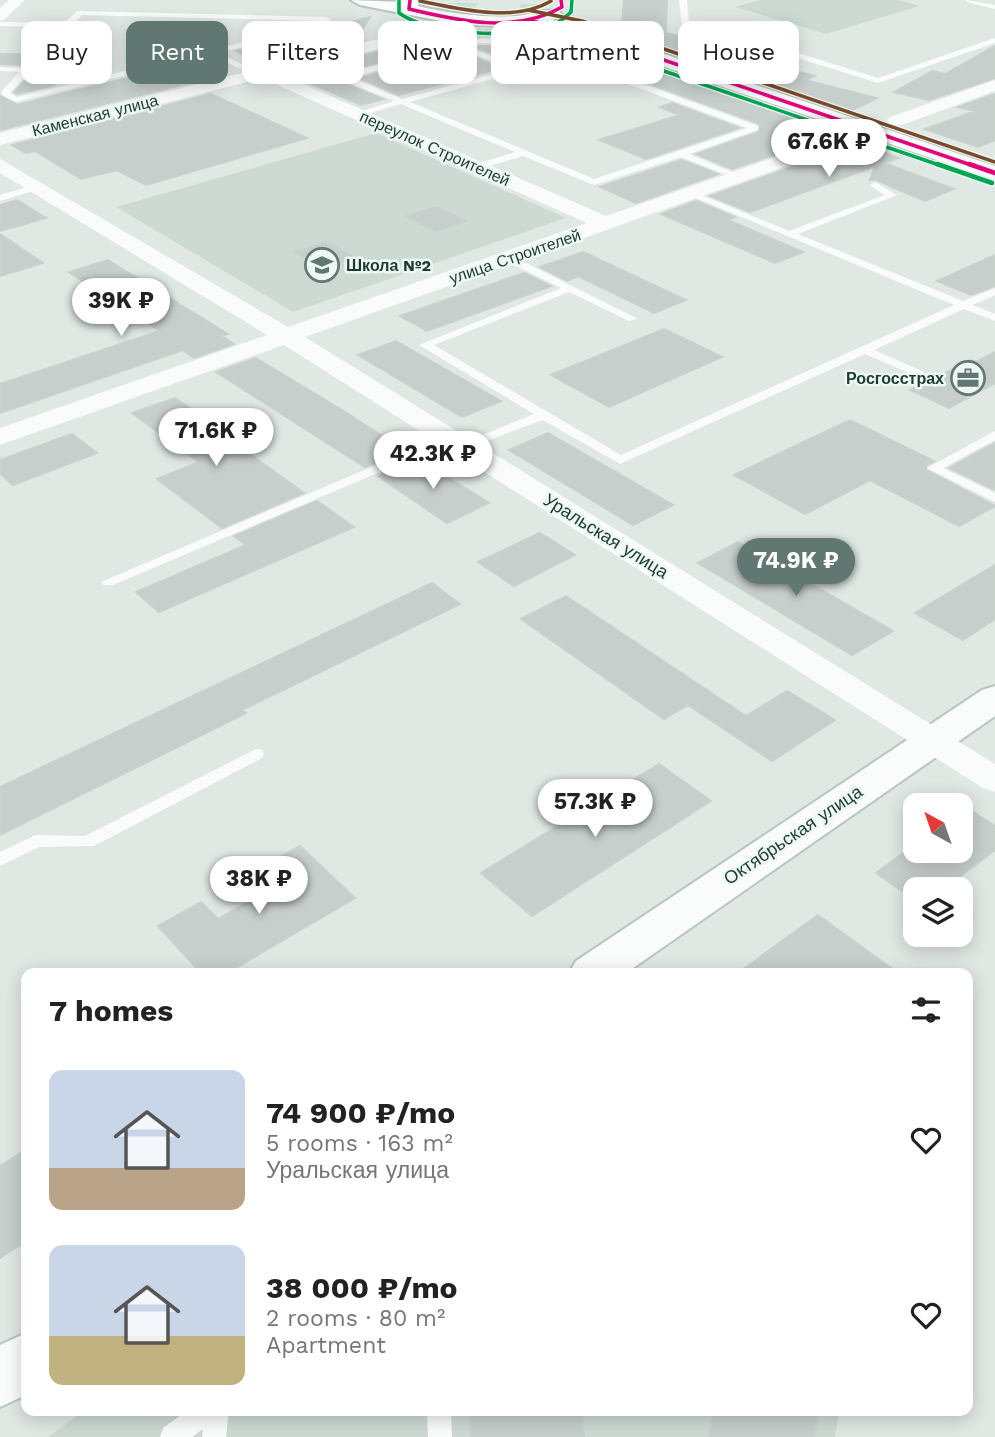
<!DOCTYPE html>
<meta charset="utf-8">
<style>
:root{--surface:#fff;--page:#f2f2f2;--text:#222;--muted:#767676;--accent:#617872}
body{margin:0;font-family:"Work Sans",sans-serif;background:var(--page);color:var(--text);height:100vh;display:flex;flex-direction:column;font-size:26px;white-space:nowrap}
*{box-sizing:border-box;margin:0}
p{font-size:23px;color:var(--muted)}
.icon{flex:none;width:38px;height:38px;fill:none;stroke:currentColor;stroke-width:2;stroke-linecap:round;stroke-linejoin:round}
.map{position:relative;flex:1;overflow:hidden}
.details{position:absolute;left:21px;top:968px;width:952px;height:448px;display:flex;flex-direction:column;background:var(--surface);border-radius:14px;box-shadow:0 4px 18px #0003}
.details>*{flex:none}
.banner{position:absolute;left:21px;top:21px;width:954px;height:63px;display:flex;gap:14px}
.needle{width:46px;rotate:320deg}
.controls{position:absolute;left:903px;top:793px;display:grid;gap:14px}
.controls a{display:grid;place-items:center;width:70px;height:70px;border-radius:14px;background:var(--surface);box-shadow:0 4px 18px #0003;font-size:35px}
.price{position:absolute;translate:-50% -60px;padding:0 16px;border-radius:24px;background:#fff;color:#222;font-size:23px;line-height:46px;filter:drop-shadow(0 2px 4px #0008)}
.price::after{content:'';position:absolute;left:50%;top:42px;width:21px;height:16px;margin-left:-10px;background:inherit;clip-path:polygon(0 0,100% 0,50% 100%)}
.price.active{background:var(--accent);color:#fff}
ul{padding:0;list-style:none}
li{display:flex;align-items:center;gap:21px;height:175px;padding:0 28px}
li span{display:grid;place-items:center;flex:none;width:196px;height:140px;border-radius:14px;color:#555}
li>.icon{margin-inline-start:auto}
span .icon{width:84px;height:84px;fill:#fffc;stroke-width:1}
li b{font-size:30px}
h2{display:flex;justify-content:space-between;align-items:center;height:84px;padding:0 28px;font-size:30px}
.pill{padding:0 24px;border-radius:14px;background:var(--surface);box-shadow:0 4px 18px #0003;font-size:24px;line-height:63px}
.pill.active{background:var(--accent);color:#fff}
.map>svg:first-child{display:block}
.built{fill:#cddad4}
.green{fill:#c7e3d0}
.building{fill:#c7cfcc;stroke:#c9d1cd;stroke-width:2}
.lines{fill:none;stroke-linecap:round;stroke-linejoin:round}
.secondary-casing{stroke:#b9c5c0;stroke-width:4}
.lane{fill:#fafcfb;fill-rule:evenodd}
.street{fill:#fafcfb;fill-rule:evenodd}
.secondary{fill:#fafcfb;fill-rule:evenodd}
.bus-1-far1-casing{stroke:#edf7f3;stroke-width:6}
.bus-1-casing{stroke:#edf7f3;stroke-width:8}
.bus-2-far1-casing{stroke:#edf7f3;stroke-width:6}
.bus-2-casing{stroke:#edf7f3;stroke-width:8}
.bus-3-casing{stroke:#edf7f3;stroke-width:6}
.bus-1-far1{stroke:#e5007d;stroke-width:3.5}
.bus-1{stroke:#e5007d;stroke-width:4.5}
.bus-2-far1{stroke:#00a651;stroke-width:3.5}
.bus-2{stroke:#00a651;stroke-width:4.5}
.bus-3{stroke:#7a4b2a;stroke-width:3.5}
.labels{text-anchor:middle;stroke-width:5;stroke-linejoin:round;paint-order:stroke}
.far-street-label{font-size:16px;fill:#1d3b34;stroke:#edf7f3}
.far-poi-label{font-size:16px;font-weight:bold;fill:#1d3b34;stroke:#edf7f3;text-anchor:start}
.street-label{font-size:18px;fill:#1d3b34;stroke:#edf7f3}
</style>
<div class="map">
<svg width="995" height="1437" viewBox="0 0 995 1437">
<rect width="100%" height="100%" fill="#e0e8e4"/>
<!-- built -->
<path class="built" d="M760,0h139l20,6 -93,28 -91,-27z
M376,133l190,85 -273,94 -177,-105z
M85,1410l754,1 -4,26h-787z"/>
<!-- green -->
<path class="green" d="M440,3h37l-2,6 44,1 2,-6h16l-2,10c-32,4 -67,3 -98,-3z"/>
<!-- building -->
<path class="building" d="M624,0h43l-1,33 70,17 -9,4 88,22 -10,4 72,18 -30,15 -226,-77z
M370,17l-13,21 6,2 -97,24 -30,-13z
M468,30l72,1 41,15 -19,5 -39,-14 -42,-1 -58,15 -16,-5z
M481,46l37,1 26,9 -25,7 -44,-16z
M995,46v32l-66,22 -35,-8 38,-21 13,3z
M386,50l19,5 -58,16 -1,13 37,15 -22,6 -72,-31z
M454,53l6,6 11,-3 30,12 -102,27 -40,-17z
M0,54h32l-9,11 -23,-1z
M619,54l206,71 -8,3 17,6 -102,35 -36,-15 63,-22 1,-8 -142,-52z
M49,55l32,1 -27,29 -37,9 -3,-2z
M160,70l29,13 -189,47v-34l17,9z
M211,94l96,44 -161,47 -29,-15 -36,9 -46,-28 -9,2 -14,-8z
M995,94v46l-17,7 -53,-18 50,-18 -17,-4z
M672,103l67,25 -93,31 -47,-19 81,-25 -20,-8z
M859,143l40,15 -15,5 70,26 -29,12 -49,-21h-6l5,-14 -125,46 -40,-16z
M681,160l37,14 -82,29 -36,-16z
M17,200l29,18 -46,13v-26z
M696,201l39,16 -7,3 75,32 -28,11 -114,-49z
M437,207l29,14 -31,10 -29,-15z
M0,234l43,29 -43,13z
M326,242l28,15 -31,11 -27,-16z
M583,252l103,48 -32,13 -76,-37 -11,5 -27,-14z
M995,255v31l-24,9 -34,-14z
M108,260l120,74 -6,2 12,8 -40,14 -11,-8 -183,63v-29l160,-53 -91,-59z
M524,273l27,13 -124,45 -27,-15z
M664,329l58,28 -113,50 -58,-32z
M396,341l105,60 -39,16 -104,-62z
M995,352v31l-46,25 -39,-18 61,-30 5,2z
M256,358l91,55 57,37 -39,17 -149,-95z
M175,398l44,30 -4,1 89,64 -82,35 -65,-49 42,-17 -67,-49z
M850,420l84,41 -8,5v4l69,36 -36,20 -89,-46 -65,34 -71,-39z
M548,433l125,72 -40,20 -124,-75z
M72,434l25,19 -84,32 -13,-12v-13z
M995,443v47l-46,-22z
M418,459l71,44 -42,20 -69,-47z
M317,501l37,26 -195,85 -23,-20 110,-47 -12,-9z
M540,533l35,22 -61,31 -36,-24z
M738,542l155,89 -41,24 -154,-92z
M995,565v54l-32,21 -48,-27z
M432,583l28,21 -218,106 4,3 -246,122v-48z
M566,596l180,120 41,-25 48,29 -63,41 -84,-56 -24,14 -143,-100z
M659,764l52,37 -179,115 -51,-43z
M961,804l34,22v24l-52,39h-28v11l-39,-27 31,-23h54z
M300,846l55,52 -128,75h-26l-43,-47 43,-24 17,17 58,-33 -18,-16z
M818,915l80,58h-160z
M26,1150v91l-26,17v-92z
M470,1410h111l3,27h-113z
M714,1410h104l-4,27h-105z"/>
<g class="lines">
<!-- secondary casing -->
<g class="secondary-casing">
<path id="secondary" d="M351,0l50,2v-2h18l-1,6 8,2c30,6 59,10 89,8 14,-1 31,-8 44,-5l3,4 -9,5 32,7 410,139v14l-421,-144 -47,-10 -66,-1 -101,-20z
M995,686v30l-369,257h-57l7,-12 406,-271z
M26,1333v62l-26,12v-62z"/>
</g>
<!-- lane -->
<path class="lane" d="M679,0h8l2,23 20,8 31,4 138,43 117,-40v5l-117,40 -142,-44 -31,-4 -23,-9z
M966,0l29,5v4l-28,-7z
M77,11l249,6 4,2 -5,9 -107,25 26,12 -3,4 -31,-14 -194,47 -14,-7v-4l17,-19 -19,-1v-4l24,1 36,-41 -60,-1v-4l64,1zM82,15l239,6 -2,3 -302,73 -7,-4z
M481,39l42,1 235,86v4l-69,24 55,23 -8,2 -55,-22 -87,28 -71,-29 -46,14 -3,-1v-4l41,-13 -114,-48 -44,13 -4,-3 41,-13 -47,-19 3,-10 64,-16 -30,-12v-4l39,14zM481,43l38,1 228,84 -153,51 -184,-77 112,-31v-4l-50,-18 -16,3 3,4 12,-3 40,16 -109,30 -47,-20 1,-3z
M875,182l22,13 -99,39 165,67 32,-13v7l-22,10 22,9v7l-31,-12 -90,41 50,22v4h-8l-51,-22 -245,110 -77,-44 -78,29h-8l-2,-3 79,-32 -115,-69 142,-57 -57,-28v-4h8l126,63 -9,2 -60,-29 -135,53 187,110 333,-150 -268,-111 8,-2 95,39 96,-36 -13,-8 -2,-2z
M37,184l5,3 -2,2 -40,12v-6z
M995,431v9l-52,28 52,25v9l-68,-34z
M449,434l6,4 -2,3 -340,144h-10l-2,-3z
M256,749l6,1 2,4 -2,4 -168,88 -55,1 -39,19v-14l36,-17 49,1z
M188,1410h41l-3,27h-24l1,-8 -11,8h-32l3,-9z
M427,1410h24l1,27h-24z"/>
<!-- street -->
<path class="street" d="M9,0h16l-20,19 -5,2v-13z
M475,15l8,5 -3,3 -200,51 326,142 259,-90 6,-1 9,5 -3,4 -572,203 690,427v28l-12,-4 -699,-443 -284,100v-17l267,-93 -267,-162v-14l288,168 299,-104 -325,-145 -262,67v-12z
M995,80v11l-93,34h-12l-3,-4 3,-4z"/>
<!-- secondary -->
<use href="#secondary" class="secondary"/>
<!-- bus-1-far1 casing -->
<g class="bus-1-far1-casing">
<path id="bus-1-far1" d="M410,0l-1,9c50,12 106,25 153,-2l-1,-7
M526,20l53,11 395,135"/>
</g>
<!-- bus-1 casing -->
<g class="bus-1-casing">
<path id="bus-1" d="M969,164l26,9"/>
</g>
<!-- bus-2-far1 casing -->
<g class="bus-2-far1-casing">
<path id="bus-2-far1" d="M399,0v13c29,21 104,24 139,17 13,-2 24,-9 33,-18l1,-12
M524,30l52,11 366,125"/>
</g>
<!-- bus-2 casing -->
<g class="bus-2-casing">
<path id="bus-2" d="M937,164l55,19"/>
</g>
<!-- bus-3 casing -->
<g class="bus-3-casing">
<path id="bus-3" d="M420,1c39,8 95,22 131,0
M528,10l54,11 413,141"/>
</g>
<!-- bus-1-far1 -->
<use href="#bus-1-far1" class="bus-1-far1"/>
<!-- bus-1 -->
<use href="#bus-1" class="bus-1"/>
<!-- bus-2-far1 -->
<use href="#bus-2-far1" class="bus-2-far1"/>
<!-- bus-2 -->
<use href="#bus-2" class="bus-2"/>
<!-- bus-3 -->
<use href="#bus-3" class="bus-3"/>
</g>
<!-- icons -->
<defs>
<g id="school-ring" transform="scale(1.75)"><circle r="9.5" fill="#edf7f3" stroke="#617872" stroke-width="1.5"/><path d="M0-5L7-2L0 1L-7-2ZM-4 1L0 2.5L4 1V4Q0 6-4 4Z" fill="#617872"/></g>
<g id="office-ring" transform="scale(1.75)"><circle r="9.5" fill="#edf7f3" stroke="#617872" stroke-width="1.5"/><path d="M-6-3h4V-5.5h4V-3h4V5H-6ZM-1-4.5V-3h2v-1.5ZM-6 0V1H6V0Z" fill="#617872"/></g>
</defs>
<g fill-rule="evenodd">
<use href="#school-ring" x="322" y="265"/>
<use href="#office-ring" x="968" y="378"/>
</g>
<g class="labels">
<!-- far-street labels -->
<g class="far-street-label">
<text transform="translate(95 115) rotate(-14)" y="6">Каменская улица</text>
<text transform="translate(435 148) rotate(24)" y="6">переулок Строителей</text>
<text transform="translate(515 256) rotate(-19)" y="6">улица Строителей</text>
</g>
<!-- far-poi labels -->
<g class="far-poi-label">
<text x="346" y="271">Школа №2</text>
<text x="944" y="384" text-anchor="end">Росгосстрах</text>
</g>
<!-- street labels -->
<g class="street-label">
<text transform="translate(606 536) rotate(32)" y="6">Уральская улица</text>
<text transform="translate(793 835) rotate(-34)" y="6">Октябрьская улица</text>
</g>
</g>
</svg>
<div class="controls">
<a><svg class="needle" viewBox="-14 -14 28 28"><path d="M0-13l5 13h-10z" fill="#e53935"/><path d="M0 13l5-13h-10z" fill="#767676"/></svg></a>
<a><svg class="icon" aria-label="layers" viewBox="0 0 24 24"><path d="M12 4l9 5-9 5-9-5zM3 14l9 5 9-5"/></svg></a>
</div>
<b class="price" style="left:829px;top:179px">67.6K ₽</b>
<b class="price" style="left:121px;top:338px">39K ₽</b>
<b class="price" style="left:216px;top:468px">71.6K ₽</b>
<b class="price" style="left:433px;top:491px">42.3K ₽</b>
<b class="price active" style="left:796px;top:598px">74.9K ₽</b>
<b class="price" style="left:595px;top:839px">57.3K ₽</b>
<b class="price" style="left:259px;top:916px">38K ₽</b>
<div class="banner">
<a class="pill">Buy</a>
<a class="pill active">Rent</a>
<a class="pill">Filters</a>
<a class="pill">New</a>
<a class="pill">Apartment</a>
<a class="pill">House</a>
</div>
<section class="details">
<h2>7 homes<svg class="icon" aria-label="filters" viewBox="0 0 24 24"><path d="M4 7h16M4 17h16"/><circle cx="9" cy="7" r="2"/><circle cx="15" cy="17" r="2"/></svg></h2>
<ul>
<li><span style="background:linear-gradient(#c9d6e8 70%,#b9a48a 0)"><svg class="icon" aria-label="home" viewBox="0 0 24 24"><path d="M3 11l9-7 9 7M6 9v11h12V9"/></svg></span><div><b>74 900 ₽/mo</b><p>5 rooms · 163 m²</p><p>Уральская улица</p></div><svg class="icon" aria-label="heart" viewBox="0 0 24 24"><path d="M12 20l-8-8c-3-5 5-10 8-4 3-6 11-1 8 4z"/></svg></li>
<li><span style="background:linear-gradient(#c9d6e8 65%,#c2b280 0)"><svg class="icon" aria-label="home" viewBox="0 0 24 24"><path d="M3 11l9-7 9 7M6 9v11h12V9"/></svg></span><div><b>38 000 ₽/mo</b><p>2 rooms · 80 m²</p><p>Apartment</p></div><svg class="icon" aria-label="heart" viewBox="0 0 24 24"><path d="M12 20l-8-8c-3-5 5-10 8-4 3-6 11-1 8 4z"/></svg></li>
</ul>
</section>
</div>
